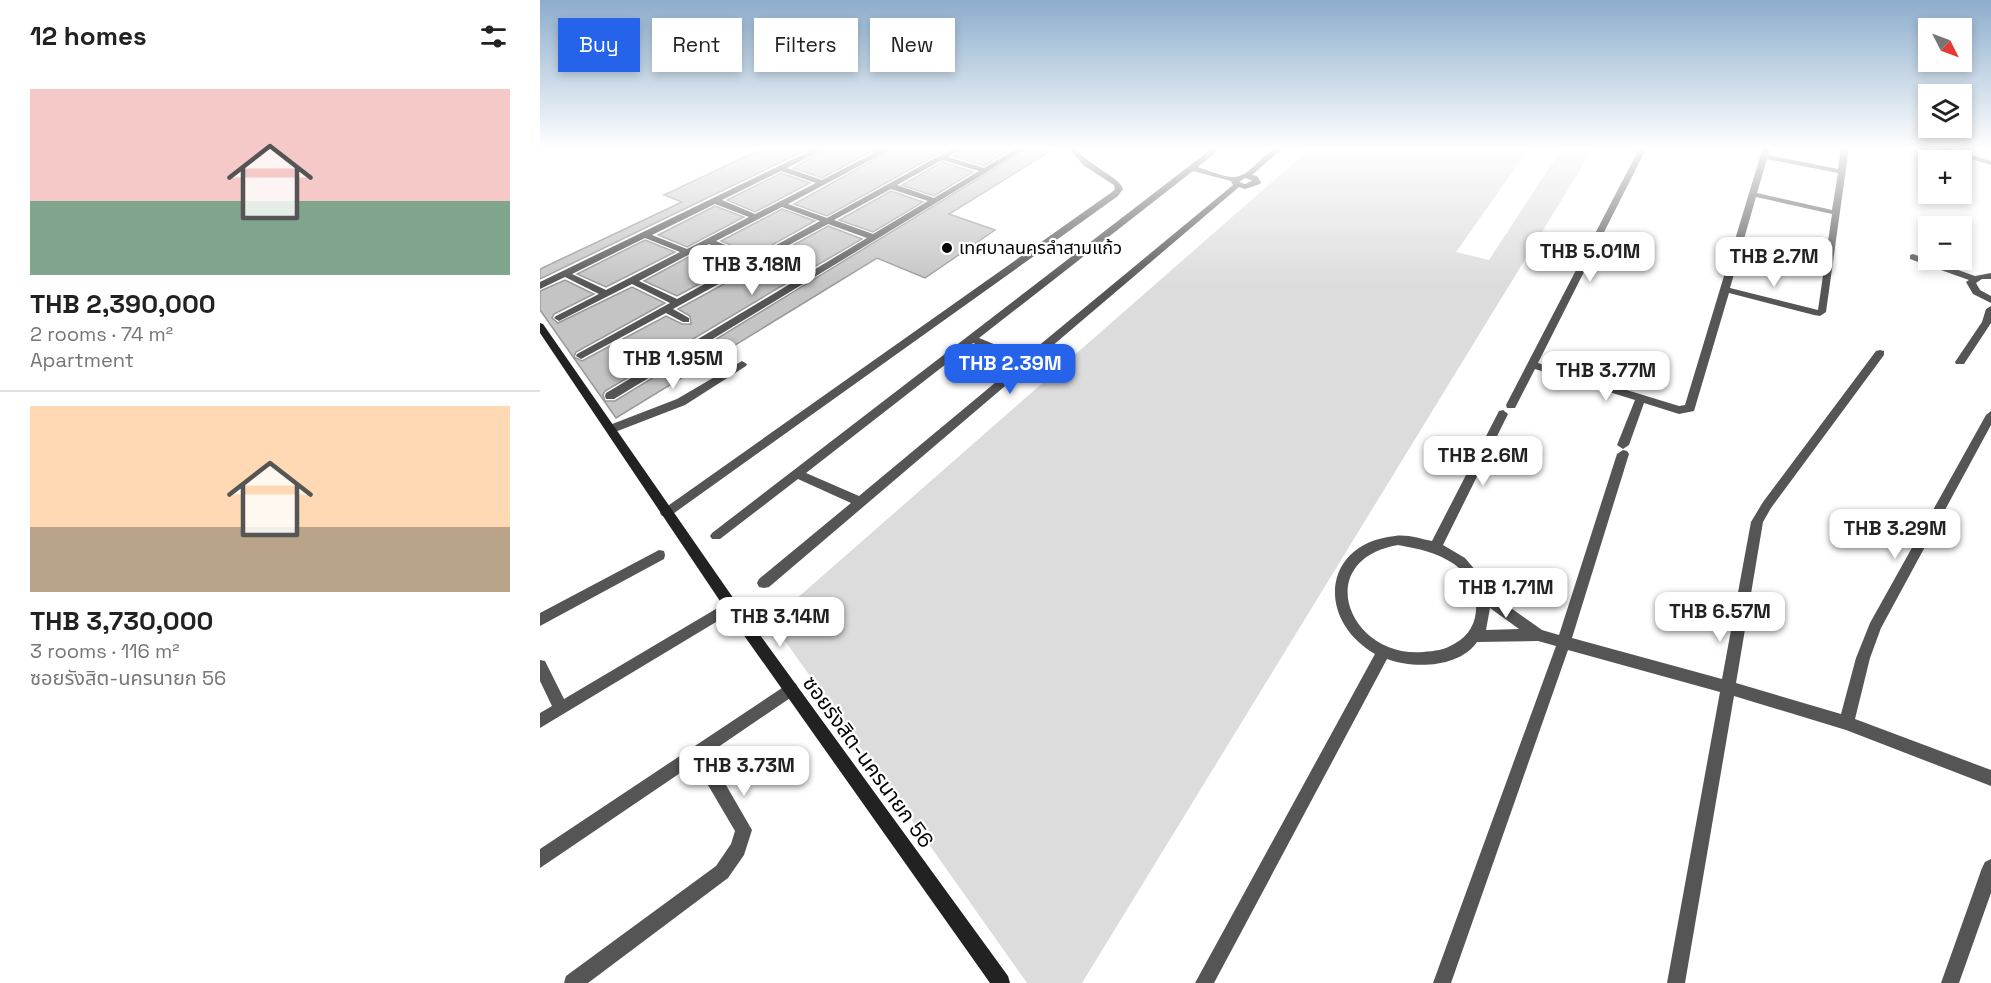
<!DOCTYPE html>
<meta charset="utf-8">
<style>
:root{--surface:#fff;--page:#f2f2f2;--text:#222;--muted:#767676;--line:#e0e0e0;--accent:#2563eb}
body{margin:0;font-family:"Space Grotesk","Noto Sans Thai",sans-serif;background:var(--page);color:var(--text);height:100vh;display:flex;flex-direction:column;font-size:22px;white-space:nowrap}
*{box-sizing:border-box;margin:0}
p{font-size:20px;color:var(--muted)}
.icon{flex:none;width:33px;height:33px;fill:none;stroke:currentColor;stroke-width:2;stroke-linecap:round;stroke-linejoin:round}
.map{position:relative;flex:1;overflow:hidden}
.details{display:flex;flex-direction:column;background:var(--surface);width:540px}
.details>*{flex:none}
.top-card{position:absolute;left:18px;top:18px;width:570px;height:54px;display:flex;gap:12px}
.needle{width:39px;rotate:132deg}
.buttons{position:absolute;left:1378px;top:18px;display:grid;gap:12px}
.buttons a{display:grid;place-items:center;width:54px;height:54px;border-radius:0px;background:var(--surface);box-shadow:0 3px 9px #0003;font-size:30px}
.price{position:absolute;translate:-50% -51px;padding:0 14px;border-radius:12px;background:#fff;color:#222;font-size:20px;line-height:39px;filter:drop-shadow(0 2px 3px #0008)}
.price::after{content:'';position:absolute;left:50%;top:36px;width:18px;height:14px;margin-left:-9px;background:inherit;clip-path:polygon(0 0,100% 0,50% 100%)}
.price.current{background:var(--accent);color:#fff}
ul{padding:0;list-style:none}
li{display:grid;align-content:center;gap:12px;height:318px;padding:0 30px}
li+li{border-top:2px solid var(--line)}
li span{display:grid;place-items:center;height:186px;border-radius:0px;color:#555}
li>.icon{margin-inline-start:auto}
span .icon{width:108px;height:108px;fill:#fffc;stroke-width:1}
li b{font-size:26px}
h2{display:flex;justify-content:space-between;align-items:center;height:72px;padding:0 30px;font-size:26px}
.pill{padding:0 21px;border-radius:0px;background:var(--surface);box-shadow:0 3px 9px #0003;font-size:21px;line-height:54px}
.pill.current{background:var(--accent);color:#fff}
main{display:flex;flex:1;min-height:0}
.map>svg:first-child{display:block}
.green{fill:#dcdcdc}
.building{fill:#c4c4c4;stroke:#999;stroke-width:1.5}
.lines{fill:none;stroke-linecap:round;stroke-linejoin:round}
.street{fill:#555;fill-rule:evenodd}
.secondary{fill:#222;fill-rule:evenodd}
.poi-dot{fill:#000;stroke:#fff;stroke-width:2}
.labels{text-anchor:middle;stroke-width:4.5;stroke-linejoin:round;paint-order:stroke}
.far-poi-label{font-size:18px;fill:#000;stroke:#fff;text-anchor:start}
.street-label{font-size:21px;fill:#000;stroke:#fff}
</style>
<main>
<section class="details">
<h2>12 homes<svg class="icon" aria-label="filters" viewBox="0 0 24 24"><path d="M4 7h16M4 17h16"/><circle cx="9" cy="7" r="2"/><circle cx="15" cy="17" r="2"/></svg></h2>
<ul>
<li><span style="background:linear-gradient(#f6c9c9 60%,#7fa58c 0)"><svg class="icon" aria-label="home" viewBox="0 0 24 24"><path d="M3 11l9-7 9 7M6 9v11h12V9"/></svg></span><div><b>THB 2,390,000</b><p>2 rooms · 74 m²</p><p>Apartment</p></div></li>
<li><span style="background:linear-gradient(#ffd9b3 65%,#b9a48a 0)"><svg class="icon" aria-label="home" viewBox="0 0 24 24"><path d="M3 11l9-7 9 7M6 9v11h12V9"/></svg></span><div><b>THB 3,730,000</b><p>3 rooms · 116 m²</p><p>ซอยรังสิต-นครนายก 56</p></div></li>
</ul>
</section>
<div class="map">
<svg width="1451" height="983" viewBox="0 0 1451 983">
<rect width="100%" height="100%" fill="#fff"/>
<!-- green -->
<path class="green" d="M772,147h218l-74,105 33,8 74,-113h31l-512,836h-55l-256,-362z"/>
<!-- building -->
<path class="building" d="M226,147h46l-272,132v-10l142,-67 -18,-7z
M290,147h29l10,6 -47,25 -29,-10z
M357,147h53l-123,69 -33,-12z
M426,147h48l-30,19 -31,-10z
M490,147h27l-108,67 46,16 -70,48 -48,-20 -261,160 -76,-108v-19l25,-11 29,14 -40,20 -2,4 6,5 74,-36 33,16 -89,49 -2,5 8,4 84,-45 16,8h9l-1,-8 -12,-7 77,-42 35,14 -112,67 -15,-8h-11l1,8 13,7 -61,36 -2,4 2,6h10z
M402,162l31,10 -39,24 -32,-11z
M241,173l29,10 -55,29 -28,-12z
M351,191l32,11 -50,30 -34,-12z
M175,206l29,11 -57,30 -29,-12z
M242,209l33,12 -61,34 -33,-14z
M288,226l34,13 -60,35 -36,-14z
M105,240l30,12 -69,35 -29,-13z
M169,246l33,15 -65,35 -33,-15z"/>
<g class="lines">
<!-- street -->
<path class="street" d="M278,147h10l-41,21 35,12 52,-27 -13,-6h11l8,3 6,-3h9l-107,57 39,14 128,-71h9l-16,10 36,11 35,-21h9l-414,252h-8l-1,-3 1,-3 64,-38 -16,-9v-4h8l16,9 117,-70 -40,-17 -82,45 16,9v4h-6l-17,-9 -85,46 -5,-3 1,-2 93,-51 -38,-19 -73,37 -5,-3 2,-2 43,-22 -34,-17 -25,12v-7zM402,160l37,11 -45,27 -37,-13zM241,171l35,12 -61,31 -33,-14zM351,189l37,12 -55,33 -39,-14zM175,204l34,13 -62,32 -35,-14zM242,207l38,14 -66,36 -38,-16zM288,224l39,14 -65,39 -41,-17zM105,238l35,14 -74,38 -34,-16zM169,244l38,17 -70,38 -38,-18z
M528,147h7c10,17 45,30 48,42l-5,7 -448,320h-8l-2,-3 2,-3 450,-318 3,-3 -1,-4 -31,-20z
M674,147h8l-24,20c8,3 29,11 37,10 20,-3 29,-30 49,-30l-32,28 5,1 4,6 -1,2 -15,5 -6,-2 -470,400 -5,1 -5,-1 -2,-4 2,-4 92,-76 -53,-24 -78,60h-8l-2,-3 2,-3zM653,171l38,10 2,4 -208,172 -46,-19zM705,178l6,2 1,1 -7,3 -6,-2zM433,343l46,20 -160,133 -53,-23z
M1100,147h7l-109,216 141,43 6,-1 78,-258h8l-3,8 70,14 3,-22h8l-23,165 -6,4 -6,-1 -85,-22 -35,118 -15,3 -35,-11 -15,42 -6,4 -6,-4 18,-45 -100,-31 -20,39h-8l-1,-3zM1227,159l71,14 -6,37 -75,-17zM1216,197l76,17 -14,96 -88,-22z
M1392,147h13l46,14v4z
M1373,254l62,22 16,-3v6h-9l-6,4 4,7 11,6v7l-18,-9 -7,-12 3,-2 -59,-21v-4z
M1451,306v17l-27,41h-8l-1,-2 27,-40 4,-13z
M1340,350l4,1v4l-113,153 -8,14 -27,161 105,31 15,-56 14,-35 116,-208 5,-4v14l-110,203 -11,30 -15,61 136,51v16l-145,-56 -112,-34 -49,287h-18l53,-291 -152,-42 -117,333h-18l123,-337 -18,-5 -61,1c-18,26 -63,27 -90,17l-173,324h-19l180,-329c-60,-35 -52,-111 20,-118 12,-2 26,3 37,5l67,-130 4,-1 5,4 -65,131 22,13 17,20 5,13 55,39 17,5 58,-181 6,-4 4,1 2,3 -57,184 150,41 29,-157 12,-20 113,-151zM858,545c21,4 38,7 56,19 27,19 32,64 0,80 -10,6 -19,7 -31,8 -75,6 -112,-92 -25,-107zM950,608l29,21 -33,1z
M202,361l5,3 -1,2 -61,39 -70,27 -4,1 -6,-4 2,-3 70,-27z
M119,550l5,1 1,4 -1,4 -124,67v-13z
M191,600l5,2 2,4 -2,4 -196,118v-15l12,-7 -12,-25v-21l5,1 19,38z
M251,682l5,2 2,5 -2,5 -88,60 44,76 -8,25 -16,23 -140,105h-24l2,-7 150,-110 15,-22 4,-13 -40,-68 -155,105v-19z
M1451,859v34l-32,90h-18l41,-115 3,-6z"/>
<!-- secondary -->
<path class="secondary" d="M0,323l3,1 193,278 272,374 2,7h-20l-264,-373 -186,-277z"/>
</g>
<!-- sky -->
<linearGradient id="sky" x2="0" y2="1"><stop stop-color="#8cadcc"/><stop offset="0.52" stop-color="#fff"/><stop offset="1" stop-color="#fff" stop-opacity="0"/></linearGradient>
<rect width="1451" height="285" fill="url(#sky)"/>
<!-- markers -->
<circle class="poi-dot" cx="407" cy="248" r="6"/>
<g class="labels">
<!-- far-poi labels -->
<g class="far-poi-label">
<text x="419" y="254">เทศบาลนครลำสามแก้ว</text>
</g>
<!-- street labels -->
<g class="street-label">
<text transform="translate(328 762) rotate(54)" y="7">ซอยรังสิต-นครนายก 56</text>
</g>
</g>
</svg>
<div class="buttons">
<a><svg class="needle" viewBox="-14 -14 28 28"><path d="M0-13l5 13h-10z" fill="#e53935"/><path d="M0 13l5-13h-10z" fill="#767676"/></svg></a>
<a><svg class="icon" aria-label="layers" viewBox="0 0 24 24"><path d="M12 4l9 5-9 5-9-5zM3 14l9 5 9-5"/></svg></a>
<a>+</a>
<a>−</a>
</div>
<b class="price" style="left:1050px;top:283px">THB 5.01M</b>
<b class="price" style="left:1234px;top:288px">THB 2.7M</b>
<b class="price" style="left:212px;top:296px">THB 3.18M</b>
<b class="price" style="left:133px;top:390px">THB 1.95M</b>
<b class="price current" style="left:470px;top:395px">THB 2.39M</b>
<b class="price" style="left:1066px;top:402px">THB 3.77M</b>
<b class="price" style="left:943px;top:487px">THB 2.6M</b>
<b class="price" style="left:1355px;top:560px">THB 3.29M</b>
<b class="price" style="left:966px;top:619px">THB 1.71M</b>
<b class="price" style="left:1180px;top:643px">THB 6.57M</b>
<b class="price" style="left:240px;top:648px">THB 3.14M</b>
<b class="price" style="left:204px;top:797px">THB 3.73M</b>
<div class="top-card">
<a class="pill current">Buy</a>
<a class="pill">Rent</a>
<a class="pill">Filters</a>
<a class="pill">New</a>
</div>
</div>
</main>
